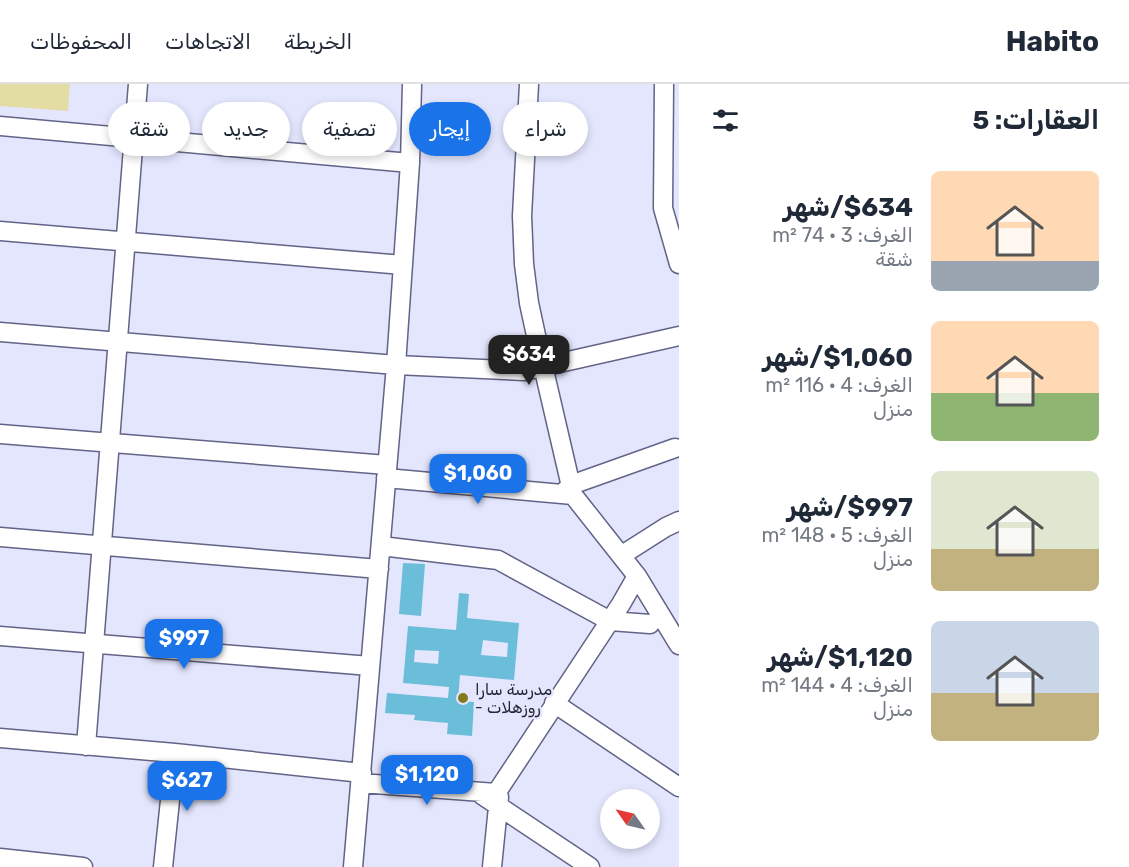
<!DOCTYPE html>
<html lang="ar">
<meta charset="utf-8">
<style>
:root{--surface:#fff;--page:#f6f6f7;--text:#1f2937;--muted:#747a83;--line:#e0e1e3;--accent:#1a73e8}
body{margin:0;font-family:Rubik,"Noto Naskh Arabic",sans-serif;background:var(--page);color:var(--text);direction:rtl;height:100vh;display:flex;flex-direction:column;font-size:22px;white-space:nowrap}
*{box-sizing:border-box;margin:0}
p{font-size:20px;color:var(--muted)}
.icon{flex:none;width:33px;height:33px;fill:none;stroke:currentColor;stroke-width:2;stroke-linecap:round;stroke-linejoin:round}
.map{position:relative;flex:1;overflow:hidden;direction:ltr}
.drawer{display:flex;flex-direction:column;background:var(--surface);width:450px}
.drawer>*{flex:none}
.guide{position:absolute;left:18px;top:18px;width:570px;height:54px;direction:rtl;display:flex;gap:12px}
.needle{width:39px;rotate:304deg}
.controls{position:absolute;left:600px;top:705px;display:grid;gap:12px}
.controls a{display:grid;place-items:center;width:60px;height:60px;border-radius:50%;background:var(--surface);box-shadow:0 3px 9px #0003;font-size:30px}
.price{position:absolute;translate:-50% -51px;padding:0 14px;border-radius:12px;background:var(--accent);color:#fff;font-size:20px;line-height:39px;filter:drop-shadow(0 2px 3px #0008)}
.price::after{content:'';position:absolute;left:50%;top:36px;width:18px;height:14px;margin-left:-9px;background:inherit;clip-path:polygon(0 0,100% 0,50% 100%)}
.price.selected{background:#222;color:#fff}
ul{padding:0;list-style:none}
li{display:flex;align-items:center;gap:18px;height:150px;padding:0 30px}
li span{display:grid;place-items:center;flex:none;width:168px;height:120px;border-radius:9px;color:#555}
li>.icon{margin-inline-start:auto}
span .icon{width:72px;height:72px;fill:#fffc;stroke-width:1}
li b{font-size:26px}
h2{display:flex;justify-content:space-between;align-items:center;height:72px;padding:0 30px;font-size:26px}
.tag{padding:0 21px;border-radius:27px;background:var(--surface);box-shadow:0 3px 9px #0003;font-size:21px;line-height:54px}
.tag.selected{background:var(--accent);color:#fff}
header{display:flex;align-items:center;gap:36px;box-sizing:border-box;height:84px;padding:0 30px;background:var(--surface);border-bottom:2px solid var(--line)}
header strong{font-size:28px}
nav{display:flex;gap:33px;margin-inline-start:auto;font-size:21px}
main{display:flex;flex:1;min-height:0}
.map>svg:first-child{display:block}
.green{fill:#e3dda3}
.building{fill:#6bbeda;fill-rule:evenodd}
.lines{fill:none;stroke-linecap:round;stroke-linejoin:round}
.street-casing{stroke:#626387;stroke-width:21}
.street{stroke:#fff;stroke-width:18}
.poi-dot{fill:#84791f;stroke:#e4e6fe;stroke-width:2}
.labels{text-anchor:middle;stroke-width:5;stroke-linejoin:round;paint-order:stroke}
.poi-label{font-size:16px;fill:#262635;stroke:#e4e6fe;text-anchor:start}
</style>
<header>
<strong>Habito</strong>
<nav><a>الخريطة</a><a>الاتجاهات</a><a>المحفوظات</a></nav>
</header>
<main>
<section class="drawer">
<h2>العقارات: 5<svg class="icon" aria-label="filters" viewBox="0 0 24 24"><path d="M4 7h16M4 17h16"/><circle cx="9" cy="7" r="2"/><circle cx="15" cy="17" r="2"/></svg></h2>
<ul>
<li><span style="background:linear-gradient(#ffd9b3 75%,#9aa5b1 0)"><svg class="icon" aria-label="home" viewBox="0 0 24 24"><path d="M3 11l9-7 9 7M6 9v11h12V9"/></svg></span><div><b>$634/شهر</b><p>الغرف: 3 · 74 m²</p><p>شقة</p></div></li>
<li><span style="background:linear-gradient(#ffd9b3 60%,#8fb573 0)"><svg class="icon" aria-label="home" viewBox="0 0 24 24"><path d="M3 11l9-7 9 7M6 9v11h12V9"/></svg></span><div><b>$1,060/شهر</b><p>الغرف: 4 · 116 m²</p><p>منزل</p></div></li>
<li><span style="background:linear-gradient(#dfe7d0 65%,#c2b280 0)"><svg class="icon" aria-label="home" viewBox="0 0 24 24"><path d="M3 11l9-7 9 7M6 9v11h12V9"/></svg></span><div><b>$997/شهر</b><p>الغرف: 5 · 148 m²</p><p>منزل</p></div></li>
<li><span style="background:linear-gradient(#c9d6e8 60%,#c2b280 0)"><svg class="icon" aria-label="home" viewBox="0 0 24 24"><path d="M3 11l9-7 9 7M6 9v11h12V9"/></svg></span><div><b>$1,120/شهر</b><p>الغرف: 4 · 144 m²</p><p>منزل</p></div></li>
</ul>
</section>
<div class="map">
<svg width="679" height="783" viewBox="0 0 679 783">
<rect width="100%" height="100%" fill="#e4e6fe"/>
<!-- green -->
<path class="green" d="M0,0h70l-2,27 -68,-5z"/>
<!-- building -->
<path class="building" d="M403,479l22,1 -4,52 -22,-2z
M459,509l10,1 -2,24 52,5 -5,57 -54,-5 -2,26 16,1 -2,34 -25,-2 1,-11 -34,-3 1,-5 -30,-2 2,-20 61,5 1,-11 -46,-4 5,-57 48,4zM483,556l25,3 -1,14 -26,-2zM415,566l24,1 -1,13 -24,-2z"/>
<g class="lines">
<!-- street casing -->
<g class="street-casing">
<path id="street" d="M529,0l-7,132 2,48 5,39 8,37 36,155 64,81 42,69
M664,0l-1,124 16,56
M0,42l410,37
M0,147l403,34
M0,248l396,33 128,6 155,-35
M0,350l387,31
M386,394l187,17
M563,409l8,-8 104,-37
M0,453l379,32
M381,462l117,14 112,61 40,3
M622,471l44,-28 13,-6
M0,552l370,30
M554,619l125,84
M0,654l175,15 187,20
M86,662l52,-662
M361,699l135,10
M482,711l108,72
M491,717l130,-197 16,-28
M0,774l83,9
M163,783l12,-114
M353,783l43,-502 14,-202 2,-79
M492,783l7,-70"/>
</g>
<!-- street -->
<use href="#street" class="street"/>
</g>
<!-- markers -->
<circle class="poi-dot" cx="463" cy="614" r="6"/>
<g class="labels">
<!-- poi labels -->
<g class="poi-label">
<text x="475" y="611">مدرسة سارا<tspan x="475" dy="18">- روزهلات</tspan></text>
</g>
</g>
</svg>
<div class="controls">
<a><svg class="needle" viewBox="-14 -14 28 28"><path d="M0-13l5 13h-10z" fill="#e53935"/><path d="M0 13l5-13h-10z" fill="#747a83"/></svg></a>
</div>
<b class="price selected" style="left:529px;top:302px">$634</b>
<b class="price" style="left:478px;top:421px">$1,060</b>
<b class="price" style="left:184px;top:586px">$997</b>
<b class="price" style="left:427px;top:722px">$1,120</b>
<b class="price" style="left:187px;top:728px">$627</b>
<div class="guide">
<a class="tag">شراء</a>
<a class="tag selected">إيجار</a>
<a class="tag">تصفية</a>
<a class="tag">جديد</a>
<a class="tag">شقة</a>
</div>
</div>
</main>
